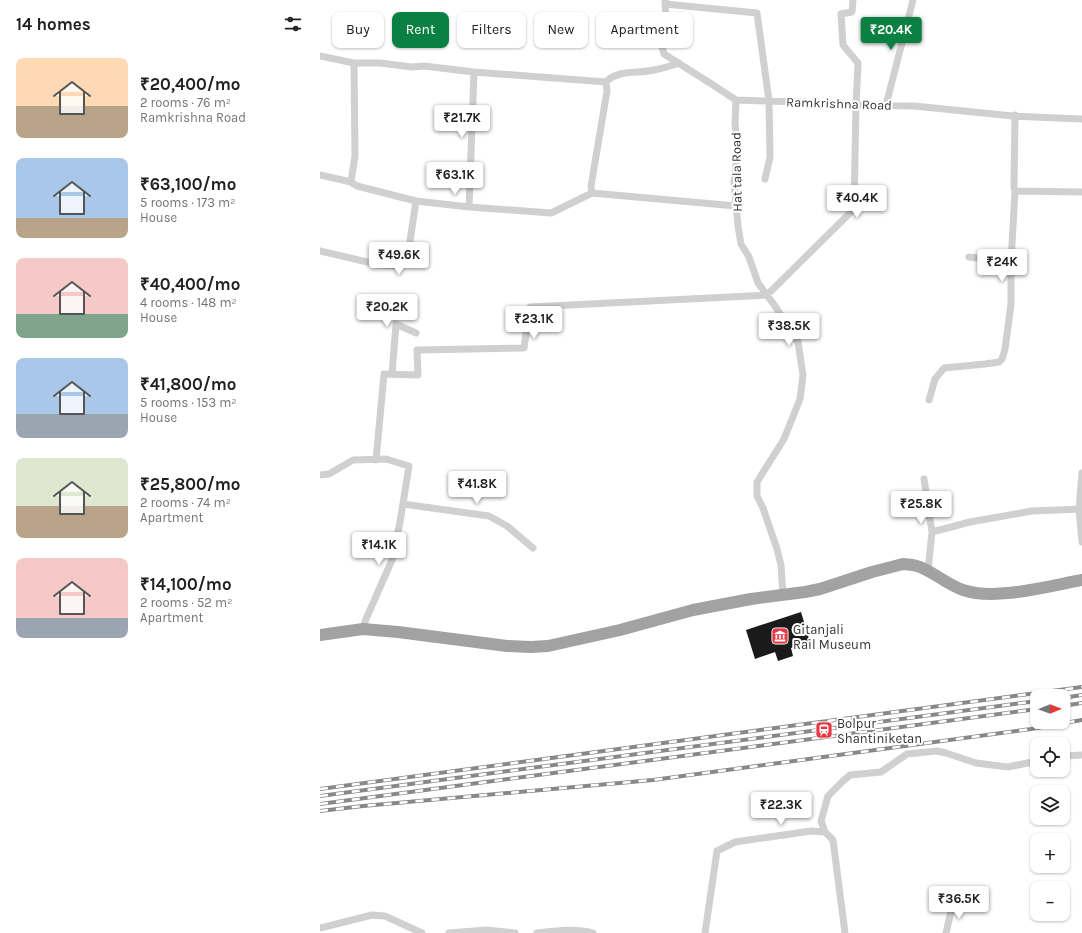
<!DOCTYPE html>
<meta charset="utf-8">
<style>
:root{--surface:#fff;--page:#f6f6f6;--text:#202124;--muted:#757577;--accent:#0b8043}
body{margin:0;font-family:Karla,sans-serif;background:var(--page);color:var(--text);height:100vh;display:flex;flex-direction:column;font-size:15px;white-space:nowrap}
*{box-sizing:border-box;margin:0}
p{font-size:13px;color:var(--muted)}
.icon{flex:none;width:22px;height:22px;fill:none;stroke:currentColor;stroke-width:2;stroke-linecap:round;stroke-linejoin:round}
.map{position:relative;flex:1;overflow:hidden}
.panel{display:flex;flex-direction:column;background:var(--surface);width:320px}
.panel>*{flex:none}
.guide{position:absolute;left:12px;top:12px;width:380px;height:36px;display:flex;gap:8px}
.needle{width:26px;rotate:89deg}
.fabs{position:absolute;left:710px;top:689px;display:grid;gap:8px}
.fabs a{display:grid;place-items:center;width:40px;height:40px;border-radius:8px;background:var(--surface);box-shadow:0 1px 3px #0004;font-size:20px}
.price{position:absolute;translate:-50% -34px;padding:0 9px;border-radius:4px;background:#fff;color:#222;font-size:13px;line-height:26px;filter:drop-shadow(0 1px 2px #0008)}
.price::after{content:'';position:absolute;left:50%;top:24px;width:12px;height:9px;margin-left:-6px;background:inherit;clip-path:polygon(0 0,100% 0,50% 100%)}
.price.selected{background:var(--accent);color:#fff}
ul{padding:0;list-style:none}
li{display:flex;align-items:center;gap:12px;height:100px;padding:0 16px}
li span{display:grid;place-items:center;flex:none;width:112px;height:80px;border-radius:8px;color:#555}
li>.icon{margin-inline-start:auto}
span .icon{width:48px;height:48px;fill:#fffc;stroke-width:1}
li b{font-size:17px}
h2{display:flex;justify-content:space-between;align-items:center;height:48px;padding:0 16px;font-size:17px}
.chip{padding:0 14px;border-radius:8px;background:var(--surface);box-shadow:0 1px 3px #0004;font-size:14px;line-height:36px}
.chip.selected{background:var(--accent);color:#fff}
main{display:flex;flex:1;min-height:0}
.map>svg:first-child{display:block}
.building{fill:#1a1a1a}
.lines{fill:none;stroke-linecap:round;stroke-linejoin:round}
.minor{stroke:#d0d0d0;stroke-width:7}
.trunk{stroke:#a2a2a2;stroke-width:12}
.rail-casing{stroke:#888;stroke-width:4}
.rail{stroke:#fff;stroke-width:2.5;stroke-dasharray:8;stroke-linecap:butt}
.labels{text-anchor:middle;stroke-width:4;stroke-linejoin:round;paint-order:stroke}
.street-label{font-size:13px;fill:#333;stroke:#fff}
.poi-label{font-size:13px;fill:#333;stroke:#fff;text-anchor:start}
</style>
<main>
<section class="panel">
<h2>14 homes<svg class="icon" aria-label="filters" viewBox="0 0 24 24"><path d="M4 7h16M4 17h16"/><circle cx="9" cy="7" r="2"/><circle cx="15" cy="17" r="2"/></svg></h2>
<ul>
<li><span style="background:linear-gradient(#ffd9b3 60%,#b9a48a 0)"><svg class="icon" aria-label="home" viewBox="0 0 24 24"><path d="M3 11l9-7 9 7M6 9v11h12V9"/></svg></span><div><b>₹20,400/mo</b><p>2 rooms · 76 m²</p><p>Ramkrishna Road</p></div></li>
<li><span style="background:linear-gradient(#a9c7e8 75%,#b9a48a 0)"><svg class="icon" aria-label="home" viewBox="0 0 24 24"><path d="M3 11l9-7 9 7M6 9v11h12V9"/></svg></span><div><b>₹63,100/mo</b><p>5 rooms · 173 m²</p><p>House</p></div></li>
<li><span style="background:linear-gradient(#f6c9c9 70%,#7fa58c 0)"><svg class="icon" aria-label="home" viewBox="0 0 24 24"><path d="M3 11l9-7 9 7M6 9v11h12V9"/></svg></span><div><b>₹40,400/mo</b><p>4 rooms · 148 m²</p><p>House</p></div></li>
<li><span style="background:linear-gradient(#a9c7e8 70%,#9aa5b1 0)"><svg class="icon" aria-label="home" viewBox="0 0 24 24"><path d="M3 11l9-7 9 7M6 9v11h12V9"/></svg></span><div><b>₹41,800/mo</b><p>5 rooms · 153 m²</p><p>House</p></div></li>
<li><span style="background:linear-gradient(#dfe7d0 60%,#b9a48a 0)"><svg class="icon" aria-label="home" viewBox="0 0 24 24"><path d="M3 11l9-7 9 7M6 9v11h12V9"/></svg></span><div><b>₹25,800/mo</b><p>2 rooms · 74 m²</p><p>Apartment</p></div></li>
<li><span style="background:linear-gradient(#f6c9c9 75%,#9aa5b1 0)"><svg class="icon" aria-label="home" viewBox="0 0 24 24"><path d="M3 11l9-7 9 7M6 9v11h12V9"/></svg></span><div><b>₹14,100/mo</b><p>2 rooms · 52 m²</p><p>Apartment</p></div></li>
</ul>
</section>
<div class="map">
<svg width="762" height="933" viewBox="0 0 762 933">
<rect width="100%" height="100%" fill="#fff"/>
<!-- building -->
<path class="building" d="M481,612l9,30 -19,6 2,8 -15,5 -3,-9 -20,7 -9,-29z"/>
<g class="lines">
<!-- minor -->
<path class="minor" d="M345,0l1,21 -4,9 -1,13 3,11 46,29 26,17 63,2 55,3 60,1 99,10 69,3
M345,4l92,9 12,88 1,56 -5,22
M0,56l34,7h26l32,4 12,-1 50,6 132,10c12,-13 33,-8 48,-12 9,-2 17,-4 25,-7
M416,100l-1,24 3,23 -4,35 4,44 3,18 8,13 9,26 17,23 23,36 5,33 -3,24 -16,40 -27,43v14l6,12 14,41 4,16 2,30
M566,105l27,-105
M0,175l31,7 6,4 59,15 53,6 82,6 41,-20 144,13
M31,182l4,-26 -1,-93
M695,191l67,1
M272,193l-1,-7 16,-95 -1,-9
M149,207l5,-135
M0,251l60,14 18,1 10,-12 8,-53
M649,257l42,5
M72,374l4,-50 20,9
M609,400l6,-21 9,-11 41,-4 14,-2 3,-3 3,-10 6,-45v-42l4,-71 -1,-4 1,-72
M56,460l8,-86 34,1 -1,-25 107,-2 6,-41 237,-12 87,-86 2,-104 2,-42 -15,-18 -2,-31 11,-2 1,-12
M762,473l-3,36 3,33
M0,475l9,-1 24,-14 33,-1 23,7 -9,56 -8,38 -26,59 -3,10
M604,479l8,53 -4,38
M83,504l86,12 18,10 26,22
M612,532l38,-10 62,-11 50,-2
M743,756l19,-1
M505,832l-4,-11 7,-25 14,-14 8,-7 31,-3 26,-18 30,-3 9,2 30,10 32,4 29,-6
M0,928l52,-13 13,1 37,17
M129,933l38,-3 28,3
M217,933c18,-2 38,-5 56,0
M385,933l12,-82 18,-9 76,-11 14,1 8,8 12,93
M626,933l7,-30"/>
<!-- trunk -->
<path class="trunk" d="M0,635l43,-6 35,3 109,14 24,1 17,-1 72,-16 73,-20 58,-11 54,-7 15,-3 52,-17 31,-8 10,1 7,2c15,6 28,18 43,23 32,11 86,-4 119,-10"/>
<!-- rail casing -->
<g class="rail-casing">
<path id="rail" d="M743,698l19,-3
M743,706l19,-3
M0,789l762,-102
M0,796l717,-95
M0,804l717,-95
M0,811l43,-5 290,-26 378,-51 51,-9"/>
</g>
<!-- rail -->
<use href="#rail" class="rail"/>
</g>
<!-- icons -->
<defs>
<g id="museum-square" transform="scale(0.9)"><rect x="-9" y="-9" width="18" height="18" rx="4" fill="#e63946" stroke="#fff"/><path d="M0-6L6-3V-2H-6V-3ZM-5-1h2V3h-2ZM-1-1h2V3h-2ZM3-1h2V3H3ZM-6 4H6V6H-6Z" fill="#fff"/></g>
<g id="station-square" transform="scale(0.9)"><rect x="-9" y="-9" width="18" height="18" rx="4" fill="#e63946" stroke="#fff"/><path d="M-3-6H3Q5-6 5-4V2Q5 4 3 4L4.5 6H3L1.5 4h-3L-3 6H-4.5L-3 4Q-5 4-5 2V-4Q-5-6-3-6ZM-3.5-4v3h7v-3ZM-3.5 1v1.5H-2V1ZM2 1v1.5H3.5V1Z" fill="#fff"/></g>
</defs>
<g fill-rule="evenodd">
<use href="#museum-square" x="460" y="636"/>
<use href="#station-square" x="504" y="730"/>
</g>
<g class="labels">
<!-- street labels -->
<g class="street-label">
<text transform="translate(519 103) rotate(2)" y="5">Ramkrishna Road</text>
<text transform="translate(416 172) rotate(-91)" y="5">Hat tala Road</text>
</g>
<!-- poi labels -->
<g class="poi-label">
<text x="473" y="634">Gitanjali<tspan x="473" dy="15">Rail Museum</tspan></text>
<text x="517" y="728">Bolpur<tspan x="517" dy="15">Shantiniketan</tspan></text>
</g>
</g>
</svg>
<div class="fabs">
<a><svg class="needle" viewBox="-14 -14 28 28"><path d="M0-13l5 13h-10z" fill="#e53935"/><path d="M0 13l5-13h-10z" fill="#757577"/></svg></a>
<a><svg class="icon" aria-label="locate" viewBox="0 0 24 24"><circle cx="12" cy="12" r="6"/><path d="M12 2v4M12 18v4M2 12h4M18 12h4"/></svg></a>
<a><svg class="icon" aria-label="layers" viewBox="0 0 24 24"><path d="M12 4l9 5-9 5-9-5zM3 14l9 5 9-5"/></svg></a>
<a>+</a>
<a>−</a>
</div>
<b class="price selected" style="left:571px;top:51px">₹20.4K</b>
<b class="price" style="left:142px;top:139px">₹21.7K</b>
<b class="price" style="left:135px;top:196px">₹63.1K</b>
<b class="price" style="left:537px;top:219px">₹40.4K</b>
<b class="price" style="left:79px;top:276px">₹49.6K</b>
<b class="price" style="left:682px;top:283px">₹24K</b>
<b class="price" style="left:67px;top:328px">₹20.2K</b>
<b class="price" style="left:214px;top:340px">₹23.1K</b>
<b class="price" style="left:469px;top:347px">₹38.5K</b>
<b class="price" style="left:157px;top:505px">₹41.8K</b>
<b class="price" style="left:601px;top:525px">₹25.8K</b>
<b class="price" style="left:59px;top:566px">₹14.1K</b>
<b class="price" style="left:461px;top:826px">₹22.3K</b>
<b class="price" style="left:639px;top:920px">₹36.5K</b>
<div class="guide">
<a class="chip">Buy</a>
<a class="chip selected">Rent</a>
<a class="chip">Filters</a>
<a class="chip">New</a>
<a class="chip">Apartment</a>
</div>
</div>
</main>
